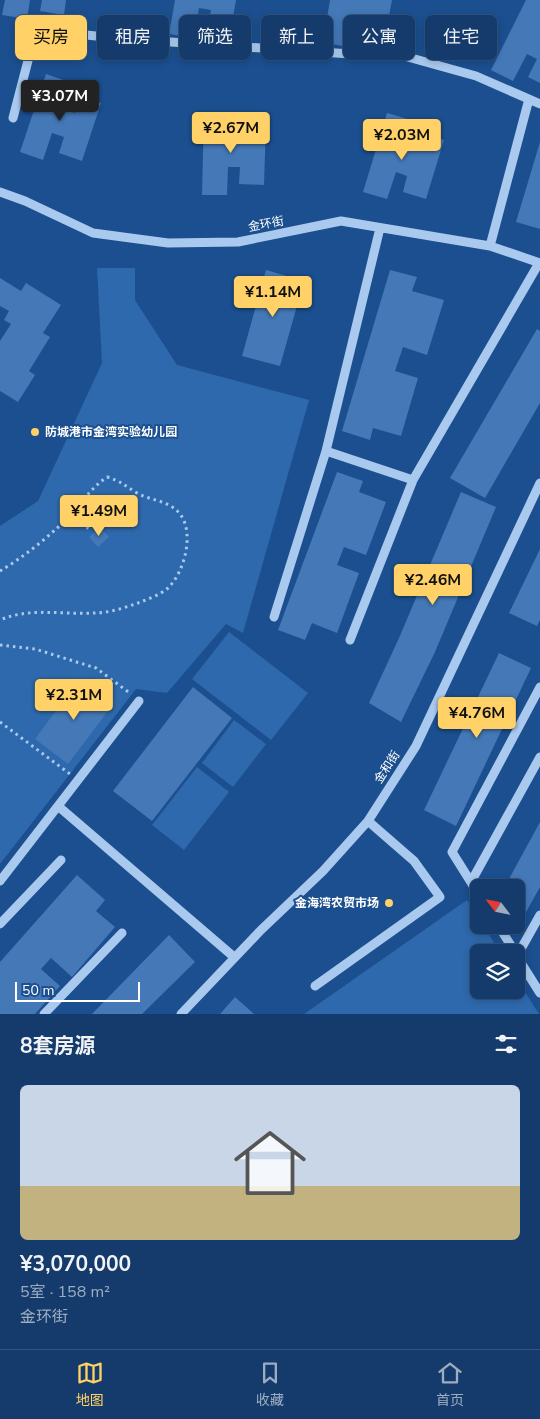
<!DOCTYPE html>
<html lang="zh">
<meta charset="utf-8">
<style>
:root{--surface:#143b6b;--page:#214673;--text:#f1f3f6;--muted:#9dadc1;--line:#33557e;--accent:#ffd166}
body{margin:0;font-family:"Nunito Sans","Noto Sans SC",sans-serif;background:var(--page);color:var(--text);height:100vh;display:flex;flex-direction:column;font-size:19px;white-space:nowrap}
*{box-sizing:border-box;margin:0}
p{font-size:16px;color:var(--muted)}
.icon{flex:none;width:28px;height:28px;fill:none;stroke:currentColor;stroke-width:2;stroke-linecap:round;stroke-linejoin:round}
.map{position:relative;height:1014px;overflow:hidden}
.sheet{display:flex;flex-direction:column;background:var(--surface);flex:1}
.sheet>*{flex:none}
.guide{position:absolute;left:15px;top:15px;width:510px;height:45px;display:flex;gap:10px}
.needle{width:32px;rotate:302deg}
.fabs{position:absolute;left:470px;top:879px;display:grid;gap:10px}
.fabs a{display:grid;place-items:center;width:55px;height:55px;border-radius:8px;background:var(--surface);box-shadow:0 2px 8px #0003,0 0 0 1px var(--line);font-size:25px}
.scale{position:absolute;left:15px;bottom:12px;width:125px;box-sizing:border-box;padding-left:5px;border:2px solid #fff;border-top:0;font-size:14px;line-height:18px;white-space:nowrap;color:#fff;-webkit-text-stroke:4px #1b4f8f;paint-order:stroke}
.price{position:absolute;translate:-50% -42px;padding:0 11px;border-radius:5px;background:var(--accent);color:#111;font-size:16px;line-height:32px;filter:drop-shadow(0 1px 2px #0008)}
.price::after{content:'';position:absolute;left:50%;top:30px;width:15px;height:11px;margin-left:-8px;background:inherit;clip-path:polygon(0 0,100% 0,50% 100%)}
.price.active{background:#222;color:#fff}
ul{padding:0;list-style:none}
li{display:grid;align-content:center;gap:10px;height:265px;padding:0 20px}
li span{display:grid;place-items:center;height:155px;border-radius:8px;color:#555}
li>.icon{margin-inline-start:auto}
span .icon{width:90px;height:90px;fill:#fffc;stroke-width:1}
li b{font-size:21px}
h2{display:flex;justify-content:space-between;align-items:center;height:60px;padding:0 20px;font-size:21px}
.tag{padding:0 18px;border-radius:8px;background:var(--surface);box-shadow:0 2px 8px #0003,0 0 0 1px var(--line);font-size:18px;line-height:45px}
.tag.active{background:var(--accent);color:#111}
.menu{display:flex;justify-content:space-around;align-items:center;height:70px;border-top:1px solid var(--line);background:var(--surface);font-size:14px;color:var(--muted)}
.menu a{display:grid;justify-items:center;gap:2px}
.menu .active{color:var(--accent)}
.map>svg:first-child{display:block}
.green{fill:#2e69ad}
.building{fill:#4478b7}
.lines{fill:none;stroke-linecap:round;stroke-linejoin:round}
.path{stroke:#a9c9ee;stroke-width:3;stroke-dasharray:2.5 4;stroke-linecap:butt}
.minor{stroke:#a9c9ee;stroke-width:9}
.poi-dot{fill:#ffd166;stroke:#1b4f8f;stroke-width:2}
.labels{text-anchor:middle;stroke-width:4;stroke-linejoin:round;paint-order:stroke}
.street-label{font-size:12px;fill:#fff;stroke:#1b4f8f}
.poi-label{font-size:12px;font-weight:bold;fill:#fff;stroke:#1b4f8f;text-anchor:start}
</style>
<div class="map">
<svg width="540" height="1014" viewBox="0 0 540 1014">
<rect width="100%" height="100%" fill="#1b4f8f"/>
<!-- green -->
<path class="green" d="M97,268h38v32l42,65 132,35 -66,233 -17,-9 -59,69 -31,-4 -136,175v-338l38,-25 64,-138z
M229,632l79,61 -37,47 -79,-61z
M234,720l32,24 -33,43 -31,-24z
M197,767l32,25 -45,58 -32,-25z
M467,900l12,19v6h4l17,27h-21v38h37v-12l23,36h-235z"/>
<!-- building -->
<path class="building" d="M5,0h25l-3,19 -25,-4z
M42,0h24l-2,15 -24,-4z
M175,0h61l-6,34 -23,-4 4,-20 -12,-2 -5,30 -25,-4z
M330,0h62l-8,43 -23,-5 4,-19 -12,-2 -6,30 -24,-5z
M526,0h14v83l-12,-6 9,-18 -10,-5 -14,27 -22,-11z
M46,74l23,8 -9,26 15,5 5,-17 21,7 -19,58 -23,-8 5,-16 -12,-4 -9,27 -23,-8z
M204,112h25l-1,28 15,1 1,-18h22l-2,62 -25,-1 1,-17h-12l-1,28h-25z
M387,113l24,7 -8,27 14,4 5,-17 22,6 -18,59 -23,-7 4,-16 -11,-4 -9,27 -24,-7z
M540,142v87l-24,-7z
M266,270l38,11 -24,85 -38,-10z
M390,270l27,7 -5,14 32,9 -17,55 -24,-8 -8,24 23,7 -17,58 -28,-8 -3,12 -28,-9z
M0,278l21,13 5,-8 35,22 -18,28 7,4 -21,34 6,4 -17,27 -18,-11v-50l11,-17 -7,-4 5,-9 -9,-5z
M537,329l3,2v72l-55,95 -35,-20z
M337,472l26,9 -4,11 27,10 -20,53 -22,-8 -7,18 22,8 -22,60 -25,-10 -7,17 -27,-10z
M461,492l35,15 -61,145 -34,70 -32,-19 30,-65z
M100,527l9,10 -11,10 -9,-10z
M540,549v71l-3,6 -28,-13z
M499,653l32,15 -75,158 -32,-16z
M80,678l34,25 -46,61 -33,-25z
M193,687l39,31 -80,103 -39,-30z
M540,822v65l-20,36 -4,-2v-33h-12z
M77,875l28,25 -9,11 19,16 -43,50 -21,-19 -10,11 19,17 -25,28h-35v-52z
M169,935l26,27 -53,52h-50z
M235,997l19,17h-34z"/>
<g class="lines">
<!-- path -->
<path class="path" d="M72,514l19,17
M0,571c24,-14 54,-38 72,-58 12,-13 20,-26 35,-36 14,4 18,9 30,16 14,8 32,7 43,21 15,19 4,59 -12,74 -8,7 -20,11 -30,15 -14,5 -29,10 -44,10 -31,2 -64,-6 -94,7
M0,645l35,4 61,19 35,26
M0,722l70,52"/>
<!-- minor -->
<path class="minor" d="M13,118l23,-88 90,9 225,15h46l79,22 64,28
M0,192l25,9 68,32 75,10 70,-1 103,-21 149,25 50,17
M490,246l39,-147
M326,451l87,29
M274,617l52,-166 54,-223
M350,640l63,-160 126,-217
M58,806l176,151
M0,881l139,-180
M471,882l69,-125
M479,895l-27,-43 88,-165
M0,924l61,-64
M498,925l17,27
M516,955l24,38
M517,956l23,-41
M315,986l125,-89 -26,-36 -46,-40
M44,1014l78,-81
M181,1014l80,-84 62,-59 45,-50 48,-75 124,-263"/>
</g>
<!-- markers -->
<g class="poi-dot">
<circle cx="35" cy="432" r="5"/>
<circle cx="389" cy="903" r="5"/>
</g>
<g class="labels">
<!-- street labels -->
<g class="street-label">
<text transform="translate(266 224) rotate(-11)" y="4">金环街</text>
<text transform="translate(387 767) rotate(-57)" y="4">金和街</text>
</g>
<!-- poi labels -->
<g class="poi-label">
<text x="45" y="436">防城港市金湾实验幼儿园</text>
<text x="379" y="907" text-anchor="end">金海湾农贸市场</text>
</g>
</g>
</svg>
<div class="fabs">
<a><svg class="needle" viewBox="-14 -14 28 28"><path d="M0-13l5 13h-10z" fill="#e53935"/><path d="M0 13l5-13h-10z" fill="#9dadc1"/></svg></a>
<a><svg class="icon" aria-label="layers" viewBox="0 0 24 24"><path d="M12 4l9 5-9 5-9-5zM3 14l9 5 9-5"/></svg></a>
</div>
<div class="scale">50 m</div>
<b class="price active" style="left:60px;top:122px">¥3.07M</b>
<b class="price" style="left:231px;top:154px">¥2.67M</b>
<b class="price" style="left:402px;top:161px">¥2.03M</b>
<b class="price" style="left:273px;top:318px">¥1.14M</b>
<b class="price" style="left:99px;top:537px">¥1.49M</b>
<b class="price" style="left:433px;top:606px">¥2.46M</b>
<b class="price" style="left:74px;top:721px">¥2.31M</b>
<b class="price" style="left:477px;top:739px">¥4.76M</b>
<div class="guide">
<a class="tag active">买房</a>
<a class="tag">租房</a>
<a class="tag">筛选</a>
<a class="tag">新上</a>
<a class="tag">公寓</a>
<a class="tag">住宅</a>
</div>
</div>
<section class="sheet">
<h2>8套房源<svg class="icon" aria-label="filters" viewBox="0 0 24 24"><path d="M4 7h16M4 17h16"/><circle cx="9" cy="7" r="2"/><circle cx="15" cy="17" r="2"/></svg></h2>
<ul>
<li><span style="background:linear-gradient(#c9d6e8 65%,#c2b280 0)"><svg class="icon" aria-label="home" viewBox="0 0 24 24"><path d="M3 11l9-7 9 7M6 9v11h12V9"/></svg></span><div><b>¥3,070,000</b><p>5室 · 158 m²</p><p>金环街</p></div></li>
</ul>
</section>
<nav class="menu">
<a class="active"><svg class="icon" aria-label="map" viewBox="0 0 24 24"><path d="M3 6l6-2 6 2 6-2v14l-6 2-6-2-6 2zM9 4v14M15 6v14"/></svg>地图</a>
<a><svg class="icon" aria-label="saved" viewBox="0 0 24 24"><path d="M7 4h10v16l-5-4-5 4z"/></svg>收藏</a>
<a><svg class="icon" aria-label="home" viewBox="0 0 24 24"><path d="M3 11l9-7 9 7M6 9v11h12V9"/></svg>首页</a>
</nav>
